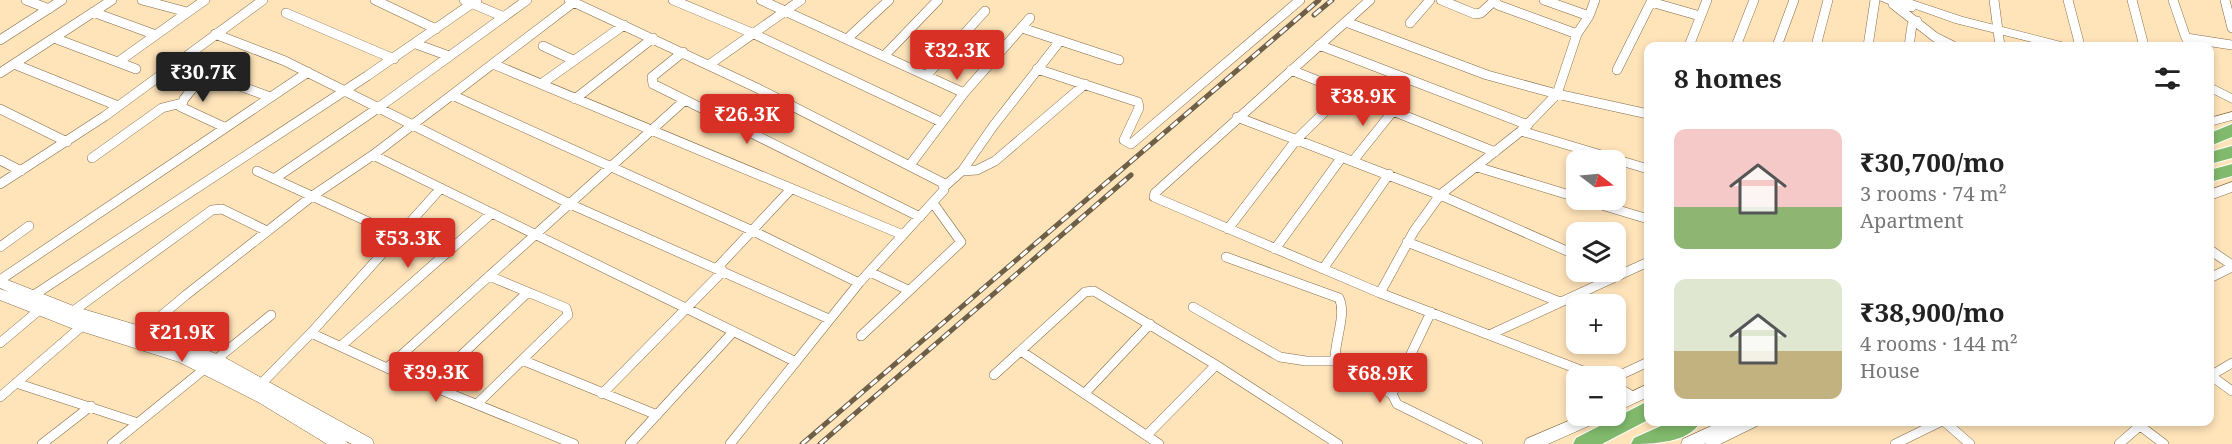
<!DOCTYPE html>
<meta charset="utf-8">
<style>
:root{--surface:#fff;--page:#f6f6f6;--text:#222;--muted:#767676;--accent:#d93025}
body{margin:0;font-family:"Noto Serif",serif;background:var(--page);color:var(--text);height:100vh;display:flex;flex-direction:column;font-size:22px;white-space:nowrap}
*{box-sizing:border-box;margin:0}
p{font-size:20px;color:var(--muted)}
.icon{flex:none;width:33px;height:33px;fill:none;stroke:currentColor;stroke-width:2;stroke-linecap:round;stroke-linejoin:round}
.map{position:relative;flex:1;overflow:hidden}
.details{position:absolute;left:1644px;top:42px;width:570px;height:384px;display:flex;flex-direction:column;background:var(--surface);border-radius:12px;box-shadow:0 3px 9px #0003}
.details>*{flex:none}
.needle{width:39px;rotate:106deg}
.controls{position:absolute;left:1566px;top:150px;display:grid;gap:12px}
.controls a{display:grid;place-items:center;width:60px;height:60px;border-radius:12px;background:var(--surface);box-shadow:0 3px 9px #0003;font-size:30px}
.price{position:absolute;translate:-50% -51px;padding:0 14px;border-radius:6px;background:var(--accent);color:#fff;font-size:20px;line-height:39px;filter:drop-shadow(0 2px 3px #0008)}
.price::after{content:'';position:absolute;left:50%;top:36px;width:18px;height:14px;margin-left:-9px;background:inherit;clip-path:polygon(0 0,100% 0,50% 100%)}
.price.current{background:#222;color:#fff}
ul{padding:0;list-style:none}
li{display:flex;align-items:center;gap:18px;height:150px;padding:0 30px}
li span{display:grid;place-items:center;flex:none;width:168px;height:120px;border-radius:12px;color:#555}
li>.icon{margin-inline-start:auto}
span .icon{width:72px;height:72px;fill:#fffc;stroke-width:1}
li b{font-size:26px}
h2{display:flex;justify-content:space-between;align-items:center;height:72px;padding:0 30px;font-size:26px}
.map>svg:first-child{display:block}
.lines{fill:none;stroke-linecap:round;stroke-linejoin:round}
.street-casing{stroke:#836b45;stroke-width:10}
.secondary-casing{stroke:#836b45;stroke-width:1}
.highway-casing{stroke:#fff;stroke-width:2}
.street{stroke:#fff;stroke-width:9}
.secondary{fill:#fff;fill-rule:evenodd}
.highway{fill:#81ba6d;fill-rule:evenodd}
.rail-casing{stroke:#6e5f47;stroke-width:5}
.rail{stroke:#fff;stroke-width:3;stroke-dasharray:9;stroke-linecap:butt}
</style>
<div class="map">
<svg width="2232" height="444" viewBox="0 0 2232 444">
<rect width="100%" height="100%" fill="#ffe4ba"/>
<g class="lines">
<!-- street casing -->
<g class="street-casing">
<path id="street" d="M26,0l23,9
M142,0l45,12
M375,0l61,29
M464,0l40,17
M569,0l188,88 186,95 1,7 -85,93 -129,161
M673,0l79,33 189,89
M761,0l203,93
M1370,0l-215,193 -1,4 226,96 216,83
M1441,0l34,14 6,-1 13,-12
M1544,0l45,16
M1994,0l6,46
M2068,0l12,46
M2132,0l12,46
M2173,0l13,38 46,7
M2225,0l7,28
M1651,2l49,14
M1893,4l42,33 18,9
M93,12l63,23
M286,13l108,46
M1346,22l141,53 70,19 91,20
M1410,23l20,-23
M1022,28l97,32
M215,34l70,27 285,143 259,115
M1577,34l12,-18 6,-16
M54,38l82,31
M848,38l41,-38
M0,40l62,-40
M416,44l33,12
M1319,45l209,80
M543,46l30,14
M1689,46l18,-46
M1736,46l18,-46
M1777,46l17,-46
M1816,46l12,-46
M1868,46l7,-46
M1909,46l3,-21 5,-4
M683,52l-31,25 1,7 267,133
M885,55l53,-55
M118,62l87,-62
M177,63l93,34
M14,64l104,42
M493,64l410,171
M710,64l91,-64
M1037,69l101,33 1,6 -15,32 7,4 169,-144
M1291,70l204,82
M1617,70l35,-70
M0,73l112,-73
M205,73l-21,26 -3,8 43,20
M927,75l58,-64
M541,84l83,-59
M452,95l301,136 106,52
M575,99l78,-61
M0,109l67,33
M1237,117l203,78 136,60
M1521,131l127,38
M373,155l423,207
M92,158l70,-50 20,-5
M0,160l21,11
M1353,161l40,-50
M910,165l54,-72 66,-75
M1477,167l99,30
M257,171l140,64
M962,171l15,-1 18,-9 90,-77
M274,179l104,-71 149,-108
M0,184l105,-68 158,-116
M945,186l17,-15 32,-46 66,-84
M1585,200l63,19
M1228,229l69,-90 48,-47
M1407,242l153,60
M0,247l29,-21
M1275,249l67,-92
M2210,250l22,15
M1226,257l113,41c8,16 -5,44 -4,63l57,33
M717,268l74,-79
M1323,269l66,-95
M870,272l38,18
M2210,278l22,-11
M0,280l308,-208
M1380,293l34,-62 26,-36 81,-64 36,-37 20,-60 -79,-29 -4,-5
M31,297l336,-221 110,-76
M1193,307l87,50 26,4h29
M72,312l140,-102 10,-1 45,22
M1431,312l-39,82 5,10 81,40
M311,333l76,35 187,76
M1489,335l159,-73
M142,336l13,-15 31,-26 125,-98 62,-42 201,-153
M861,336l100,-94 -28,-39
M0,343l44,-37
M341,346l151,-133
M1021,351l138,93
M522,360l135,55
M387,368l298,-268
M994,375l91,-83 9,-1 122,74 122,79
M2210,375l22,16
M2210,376l22,-13
M1616,377l32,-15
M16,383l122,40
M260,385l51,-52 130,-145
M430,385l98,-93
M1616,386l18,11
M1085,393l65,-69
M602,394l121,-123
M0,397l82,-71
M477,404l91,-89 -2,-7 -77,-32
M1945,422l25,22
M2135,422l29,22
M1147,435l69,-70
M42,444l49,-38
M112,444l159,-129
M630,444l103,-112
M1710,444l45,-22
M1895,444l45,-22
M2119,444l24,-21"/>
</g>
<!-- secondary casing -->
<g class="secondary-casing">
<path id="secondary" d="M1879,0h33l51,17 102,26 2,3h-19l-93,-23 -39,-14 -2,2h-8z
M2210,83l22,11v9l-22,-11z
M2232,112v8l-22,6v-8z
M2232,182v10l-22,8v-10z
M0,277l76,30 74,22 72,27 150,83 2,5h-22l-6,-3 2,3h-21l-69,-42 -79,-40 -108,-34 -71,-28v-11l9,3 -9,-4z
M1648,384v13l-32,15v-13z
M1580,416h23l-3,5 -52,23h-24l2,-5z
M1720,422h22l-3,5 -35,17h-23l2,-5z"/>
</g>
<!-- highway casing -->
<g class="highway-casing">
<path id="highway" d="M2232,124v13l-22,9v-13z
M2232,146v12l-22,6v-12z
M2232,164v12l-22,6v-12z
M1648,401v19l-46,24h-29l3,-6z
M1670,422h30c-10,21 -49,22 -69,22l3,-6z"/>
</g>
<!-- street -->
<use href="#street" class="street"/>
<!-- secondary -->
<use href="#secondary" class="secondary"/>
<!-- highway -->
<use href="#highway" class="highway"/>
<!-- rail casing -->
<g class="rail-casing">
<path id="rail" d="M1314,15l18,-15
M802,444l517,-444
M820,444l311,-269"/>
</g>
<!-- rail -->
<use href="#rail" class="rail"/>
</g>
</svg>
<div class="controls">
<a><svg class="needle" viewBox="-14 -14 28 28"><path d="M0-13l5 13h-10z" fill="#e53935"/><path d="M0 13l5-13h-10z" fill="#767676"/></svg></a>
<a><svg class="icon" aria-label="layers" viewBox="0 0 24 24"><path d="M12 4l9 5-9 5-9-5zM3 14l9 5 9-5"/></svg></a>
<a>+</a>
<a>−</a>
</div>
<b class="price" style="left:957px;top:81px">₹32.3K</b>
<b class="price current" style="left:203px;top:103px">₹30.7K</b>
<b class="price" style="left:1363px;top:127px">₹38.9K</b>
<b class="price" style="left:747px;top:145px">₹26.3K</b>
<b class="price" style="left:408px;top:269px">₹53.3K</b>
<b class="price" style="left:182px;top:363px">₹21.9K</b>
<b class="price" style="left:436px;top:403px">₹39.3K</b>
<b class="price" style="left:1380px;top:404px">₹68.9K</b>
<section class="details">
<h2>8 homes<svg class="icon" aria-label="filters" viewBox="0 0 24 24"><path d="M4 7h16M4 17h16"/><circle cx="9" cy="7" r="2"/><circle cx="15" cy="17" r="2"/></svg></h2>
<ul>
<li><span style="background:linear-gradient(#f6c9c9 65%,#8fb573 0)"><svg class="icon" aria-label="home" viewBox="0 0 24 24"><path d="M3 11l9-7 9 7M6 9v11h12V9"/></svg></span><div><b>₹30,700/mo</b><p>3 rooms · 74 m²</p><p>Apartment</p></div></li>
<li><span style="background:linear-gradient(#dfe7d0 60%,#c2b280 0)"><svg class="icon" aria-label="home" viewBox="0 0 24 24"><path d="M3 11l9-7 9 7M6 9v11h12V9"/></svg></span><div><b>₹38,900/mo</b><p>4 rooms · 144 m²</p><p>House</p></div></li>
</ul>
</section>
</div>
